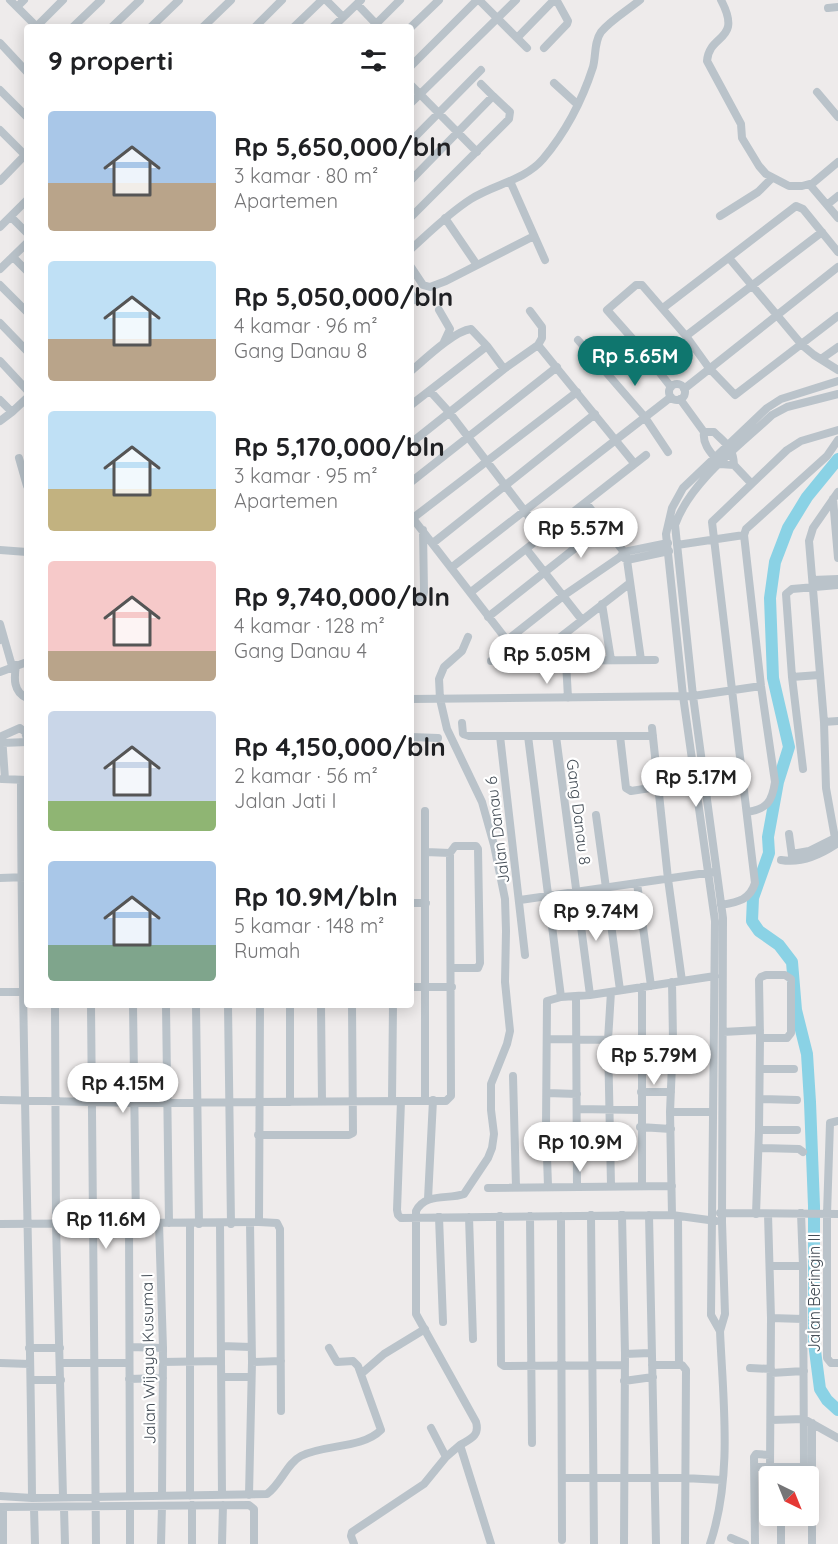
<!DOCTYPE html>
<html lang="id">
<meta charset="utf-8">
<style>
:root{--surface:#fff;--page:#f6f6f6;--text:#202124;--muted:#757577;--accent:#0f766e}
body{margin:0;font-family:Quicksand,sans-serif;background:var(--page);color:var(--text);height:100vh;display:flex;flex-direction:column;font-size:22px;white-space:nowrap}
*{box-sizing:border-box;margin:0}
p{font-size:20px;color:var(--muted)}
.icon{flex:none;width:33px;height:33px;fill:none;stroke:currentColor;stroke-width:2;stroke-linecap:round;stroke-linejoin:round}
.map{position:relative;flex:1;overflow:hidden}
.details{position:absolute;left:24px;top:24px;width:390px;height:984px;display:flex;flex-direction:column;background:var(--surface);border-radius:6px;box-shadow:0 3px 15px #0003}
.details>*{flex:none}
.needle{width:39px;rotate:137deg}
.tools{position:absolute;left:759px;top:1466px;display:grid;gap:12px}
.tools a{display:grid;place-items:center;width:60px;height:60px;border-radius:6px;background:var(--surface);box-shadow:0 3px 15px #0003;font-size:30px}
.price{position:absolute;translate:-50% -51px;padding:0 14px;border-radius:21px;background:#fff;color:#222;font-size:20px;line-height:39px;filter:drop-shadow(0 2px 3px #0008)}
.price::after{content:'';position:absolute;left:50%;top:36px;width:18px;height:14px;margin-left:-9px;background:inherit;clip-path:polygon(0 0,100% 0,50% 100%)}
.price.current{background:var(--accent);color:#fff}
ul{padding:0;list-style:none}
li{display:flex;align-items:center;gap:18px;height:150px;padding:0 24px}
li span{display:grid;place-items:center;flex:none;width:168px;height:120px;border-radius:6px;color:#555}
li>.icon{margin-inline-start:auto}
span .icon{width:72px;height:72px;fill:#fffc;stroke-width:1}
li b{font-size:26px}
h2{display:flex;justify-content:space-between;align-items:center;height:72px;padding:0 24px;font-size:26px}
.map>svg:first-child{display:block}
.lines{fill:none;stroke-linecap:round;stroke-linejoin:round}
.river{stroke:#8ad2e5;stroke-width:12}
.minor{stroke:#bac3ca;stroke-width:8}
.labels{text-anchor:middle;stroke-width:4.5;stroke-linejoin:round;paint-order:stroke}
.street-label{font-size:16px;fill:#454e57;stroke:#fff}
</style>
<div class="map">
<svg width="838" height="1544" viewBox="0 0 838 1544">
<rect width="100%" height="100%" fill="#eeebeb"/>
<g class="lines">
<!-- river -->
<path class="river" d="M838,459l-31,38 -19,31 -13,34 -5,36 3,80 16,69 -11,35 -10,55 1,16 -16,45 -1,23 7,10 20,14 13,17 4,48 11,44 3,48 4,104v137l6,46 7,11 11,10"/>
<!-- minor -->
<path class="minor" d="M10,0l27,27
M326,0l17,17
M479,0l48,48
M721,0c22,42 -12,33 -14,61l34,63 1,14 17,28 7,8 23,12h13l11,-3 25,-21
M357,4l22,23
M17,7l7,-7
M828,8l10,-1
M376,24l24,-24
M36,27l27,-27
M73,27l28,-27
M112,27l28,-27
M151,27l28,-27
M203,27l28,-27
M255,27l27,-27
M294,27l28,-27
M333,27l28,-27
M411,27l28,-27
M517,38l37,-38
M0,43l27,29
M544,48l23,-24 1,-3 -11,-20 -2,-1
M411,66l66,-66
M554,83l23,21
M481,84l12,12
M411,85l66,67
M0,90l27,27
M817,92l21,25
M411,103l105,-103
M0,130l25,25
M411,141l70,-71
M411,180l82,-84 17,16 -1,7 -98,98
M0,181l27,-28
M510,181l35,79
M810,185l28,33
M828,204l10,-8
M720,216l38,-24 14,-14
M11,217l16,16
M445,218l32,47
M0,227l27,-27
M411,249c20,-18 38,-36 60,-50 23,-15 53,-18 72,-40 22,-26 39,-58 50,-92 3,-11 1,-25 8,-35 10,-12 27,-22 39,-32
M13,257l14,14
M729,258l73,87 12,10 24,15
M411,267l12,18 7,2 16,-6 88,-45
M0,269l27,-26
M0,285l27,27
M411,294l4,6
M663,308l133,-102 7,3 35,43
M439,310l11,19 -6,13
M0,323l27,28
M686,336l136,-104
M578,340l66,76 24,36
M538,345l96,118
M821,359l17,-12
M0,361l27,29
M411,371c14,-12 43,-40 60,-42l16,17 17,23
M669 392a8 8 0 1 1 16 0a8 8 0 1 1-16 0Z
M671,387l-33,-42 -31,-35 29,-25h6l44,51 23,32 26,27 103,-79
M684,389l154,-122
M430,391l19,21 94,123
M680,399l24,33
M0,400l12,12 15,-14
M411,405l76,-59
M0,421l12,-9
M411,443l93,-74 34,-24 4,-7v-11l-12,-16
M19,458l8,28
M734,465c-1,-18 -8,-21 -20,-33h-10c-2,13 8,22 16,32l14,1 17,18
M411,482l146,-115
M833,499l5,59
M586,503l38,49 3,8 14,100
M411,516l112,145
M413,518l164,-126
M433,543l162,-129
M677,545l67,-10
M0,550l27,2
M527,550l55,70
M624,558l3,2 42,-9
M451,568l220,-171
M813,580l25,-1
M471,592l175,-137
M411,599h7l5,-2 1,-5 -1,-62
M602,604l9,56
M488,617l115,-91
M0,624l4,14
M468,637l-6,14 -18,16 -5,12 1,20 7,30 35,73 12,43 11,54 1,32 -1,51 5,49 -3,13 -16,40v26l3,24 -2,14 -4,10 -24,36c-16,6 -38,-2 -48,17v103l60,108c4,14 -6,17 -16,23l31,99
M0,640l4,-2 8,28
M506,641l57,-45 57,-39 4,-5 44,-9
M531,660l99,-77
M491,661l164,-1
M566,661l2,37
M16,665c-2,13 -3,27 11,33
M0,672l27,-10
M819,675l-27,2 -6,-83 6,-5 46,-4
M792,677l11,92
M411,699l282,-3 68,-10
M824,722l14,-1
M462,723l1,11 6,2h184
M652,728l16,151 14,102
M500,736l25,219
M528,736l33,261
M556,736l34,259
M620,736l6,52 5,3 26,-4
M411,737l27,1
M2,743l25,-1
M2,779l25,1
M5,779l-3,-43 18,-8 5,4 2,7
M21,780c0,239 9,478 11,718
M714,787l30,-4
M747,812c20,-3 25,-10 28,-30l-14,-96 -17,-151 2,-6 81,-73 11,-16
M596,815l24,175
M789,834l3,22
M426,852l24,1
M792,854l17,-3 26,-13 -9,-50 -2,-66 -15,-181 4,-13 25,-36
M781,860c21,4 41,-6 57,-17
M0,878l27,-1
M637,883l14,103
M520,900l193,-28
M411,903h15
M721,905c17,-3 29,-5 34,-22l-43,-361 75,-72 14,-9 37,-11
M766,975h19l6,4v54l-4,5h-27l-1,-58 2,-3z
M411,987h41
M642,987v198
M0,992h27
M576,996l1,190
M55,1005l1,219 7,273
M91,1005l5,539
M133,1005l3,218
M166,1005l3,218
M196,1005l3,219
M228,1005l3,219
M321,1005l1,96
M723,1032l37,-2
M547,1039l126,1
M761,1069h33
M513,1076l3,111
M641,1092h30
M547,1093l30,1
M760,1099l37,1
M0,1100l136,3 265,-2 -4,109 1,5 3,3 271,-3 44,6
M392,1100l1,-95
M425,1100v-289
M401,1101h45l5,-5 -1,-243 5,-7h21l2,3 2,114 -2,5h-26
M290,1102v-97
M577,1109l64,1
M670,1112h42
M838,1121l-8,2 -3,91v144l4,5h7
M640,1127l31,2
M546,1128h31
M759,1130h38
M258,1135h91l4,-2 -1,-128
M759,1148l40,1 4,3
M611,1185l-3,-145 3,-48
M548,1186l-2,-58 1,-127 14,-4 29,-2 125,-19
M488,1188l184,-2
M428,1199l5,-99
M720,1213l118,1
M801,1213l2,53 1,201
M756,1214l3,-84 1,-92
M768,1214l3,104 -1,149
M591,1215l3,329
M622,1215l3,139 -1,190
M649,1215l7,329
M672,1215l-2,-103 3,-72 -1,-58
M500,1216l1,148 3,2 120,-1
M530,1216l2,227
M561,1216l1,324
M678,1216l1,149
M439,1217l4,105
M469,1217l4,122
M259,1222l18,1 3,6 1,182
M129,1223l1,273
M159,1223l4,125 -1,148
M0,1224l259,-2 1,-217
M220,1224l2,271
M770,1266h33
M771,1318l32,1
M720,1331l-9,-16 4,-394 -32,-225 -17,-162 6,-26 11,-20 84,-80 14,-9 57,-18
M221,1346l30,1
M130,1347l33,1
M29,1348h31
M625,1354l25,-1
M162,1362l59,-1
M252,1362l29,-1
M0,1363l30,1
M60,1363h69
M652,1365h30l4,5 -1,174
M750,1368l21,1
M771,1373l33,-2
M361,1374l23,-20 41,-25
M222,1377h29
M129,1379l34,-1
M31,1380h30
M624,1381l29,-4
M771,1420l33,-1 34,19
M431,1428l15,29
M755,1467h53
M563,1478h121l38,2
M249,1495l3,-133 -2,-139
M0,1496l32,2 235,-4c14,-10 20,-31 34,-38 23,-12 61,-7 80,-26l-23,-64 -5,-5 -16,1 -8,-14
M190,1496v-272
M0,1507l249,-2 5,4v35
M34,1508l1,36
M64,1508l1,36
M731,1538l14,6
M3,1544v-37
M130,1544v-38
M161,1544l1,-38
M192,1544v-39
M222,1544l1,-39
M354,1544l-3,-8 1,-4 72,-48 22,-27 14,-12
M710,1544c23,-68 13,-143 10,-213l5,-17 -3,-92 1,-304 -30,-222 -18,-171c15,-43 64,-79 97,-110l15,-8 51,-13
M755,1544l-1,-87 2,-3 14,1
M781,1544v-29
M812,1544v-121"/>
</g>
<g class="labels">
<!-- street labels -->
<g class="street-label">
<text transform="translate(579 812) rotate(83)" y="6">Gang Danau 8</text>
<text transform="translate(497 830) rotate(-97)" y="6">Jalan Danau 6</text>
<text transform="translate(814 1293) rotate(-90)" y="6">Jalan Beringin II</text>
<text transform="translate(148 1359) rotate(-91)" y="6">Jalan Wijaya Kusuma I</text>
</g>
</g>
</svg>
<div class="tools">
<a><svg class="needle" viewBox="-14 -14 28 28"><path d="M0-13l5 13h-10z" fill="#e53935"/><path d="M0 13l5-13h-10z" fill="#757577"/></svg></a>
</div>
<b class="price current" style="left:635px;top:387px">Rp 5.65M</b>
<b class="price" style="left:581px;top:559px">Rp 5.57M</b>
<b class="price" style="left:547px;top:685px">Rp 5.05M</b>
<b class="price" style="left:696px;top:808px">Rp 5.17M</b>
<b class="price" style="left:596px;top:942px">Rp 9.74M</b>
<b class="price" style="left:654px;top:1086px">Rp 5.79M</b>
<b class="price" style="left:123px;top:1114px">Rp 4.15M</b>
<b class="price" style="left:580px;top:1173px">Rp 10.9M</b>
<b class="price" style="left:106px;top:1250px">Rp 11.6M</b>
<section class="details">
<h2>9 properti<svg class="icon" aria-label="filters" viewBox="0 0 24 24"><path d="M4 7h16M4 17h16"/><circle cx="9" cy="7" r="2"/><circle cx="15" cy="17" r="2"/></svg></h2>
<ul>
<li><span style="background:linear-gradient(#a9c7e8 60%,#b9a48a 0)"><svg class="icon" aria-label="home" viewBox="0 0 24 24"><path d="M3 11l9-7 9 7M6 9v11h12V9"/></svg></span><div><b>Rp 5,650,000/bln</b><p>3 kamar · 80 m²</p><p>Apartemen</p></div></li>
<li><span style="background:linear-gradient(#bfe0f5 65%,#b9a48a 0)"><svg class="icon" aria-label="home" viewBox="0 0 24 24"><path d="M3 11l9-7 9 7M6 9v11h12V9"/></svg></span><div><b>Rp 5,050,000/bln</b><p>4 kamar · 96 m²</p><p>Gang Danau 8</p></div></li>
<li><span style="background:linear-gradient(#bfe0f5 65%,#c2b280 0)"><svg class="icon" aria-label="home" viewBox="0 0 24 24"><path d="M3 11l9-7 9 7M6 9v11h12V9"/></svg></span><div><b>Rp 5,170,000/bln</b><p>3 kamar · 95 m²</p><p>Apartemen</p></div></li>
<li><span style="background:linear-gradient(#f6c9c9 75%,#b9a48a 0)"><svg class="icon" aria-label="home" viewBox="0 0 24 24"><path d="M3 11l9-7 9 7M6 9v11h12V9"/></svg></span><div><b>Rp 9,740,000/bln</b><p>4 kamar · 128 m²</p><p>Gang Danau 4</p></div></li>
<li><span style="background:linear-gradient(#c9d6e8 75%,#8fb573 0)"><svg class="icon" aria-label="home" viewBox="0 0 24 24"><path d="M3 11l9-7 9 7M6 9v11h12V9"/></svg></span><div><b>Rp 4,150,000/bln</b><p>2 kamar · 56 m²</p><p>Jalan Jati I</p></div></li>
<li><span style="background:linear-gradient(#a9c7e8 70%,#7fa58c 0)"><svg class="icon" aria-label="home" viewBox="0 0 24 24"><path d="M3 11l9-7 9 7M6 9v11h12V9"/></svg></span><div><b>Rp 10.9M/bln</b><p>5 kamar · 148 m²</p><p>Rumah</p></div></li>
</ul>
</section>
</div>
